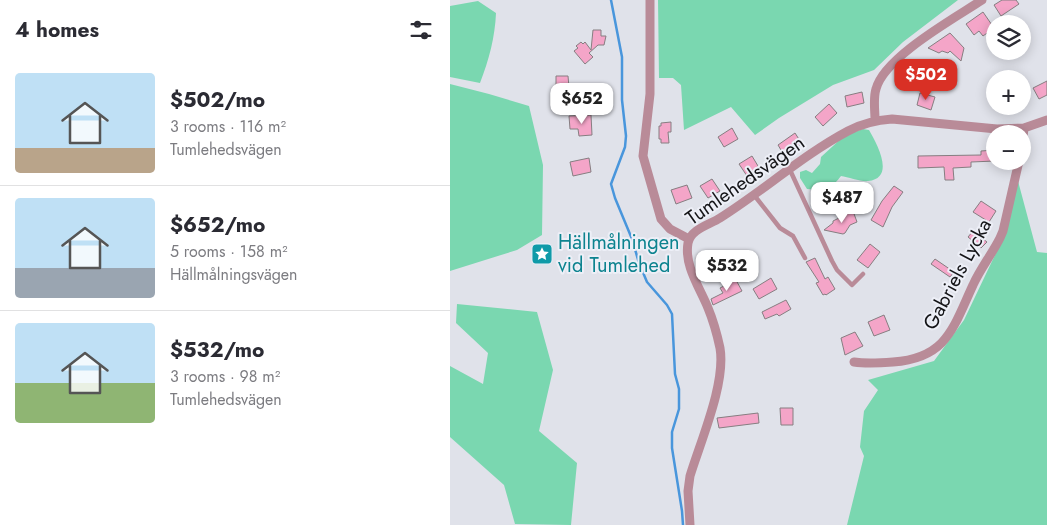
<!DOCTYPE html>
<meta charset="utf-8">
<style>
:root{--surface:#fff;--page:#f2f2f3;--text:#2b2b33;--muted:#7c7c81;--line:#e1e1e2;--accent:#d93025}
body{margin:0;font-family:Jost,sans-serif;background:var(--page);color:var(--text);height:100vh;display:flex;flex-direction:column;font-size:19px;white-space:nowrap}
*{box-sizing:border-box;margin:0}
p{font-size:16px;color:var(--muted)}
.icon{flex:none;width:28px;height:28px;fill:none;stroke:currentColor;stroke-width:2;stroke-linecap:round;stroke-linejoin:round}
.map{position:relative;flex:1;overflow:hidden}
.drawer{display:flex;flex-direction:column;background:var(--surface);width:450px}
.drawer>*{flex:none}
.controls{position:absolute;left:536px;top:15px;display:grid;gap:10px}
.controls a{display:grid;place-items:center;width:45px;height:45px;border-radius:50%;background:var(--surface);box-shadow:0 2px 12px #0003;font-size:25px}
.price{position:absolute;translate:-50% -42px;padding:0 11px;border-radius:10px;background:#fff;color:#222;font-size:16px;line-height:32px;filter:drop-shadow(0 1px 2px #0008)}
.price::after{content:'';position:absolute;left:50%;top:30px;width:15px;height:11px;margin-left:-8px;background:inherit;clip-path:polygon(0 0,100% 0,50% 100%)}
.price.active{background:var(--accent);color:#fff}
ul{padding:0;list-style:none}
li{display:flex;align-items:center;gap:15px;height:125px;padding:0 15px}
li+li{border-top:1px solid var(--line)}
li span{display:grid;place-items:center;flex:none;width:140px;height:100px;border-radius:5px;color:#555}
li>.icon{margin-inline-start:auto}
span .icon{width:60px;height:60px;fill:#fffc;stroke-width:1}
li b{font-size:21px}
h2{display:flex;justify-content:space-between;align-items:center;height:60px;padding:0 15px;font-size:21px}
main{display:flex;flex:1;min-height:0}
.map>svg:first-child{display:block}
.green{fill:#7ad7b0}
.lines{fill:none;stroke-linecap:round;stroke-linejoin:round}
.stream{stroke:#4996dc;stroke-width:2.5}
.building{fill:#f4a5c8;stroke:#867e81}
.lane{stroke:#b98b98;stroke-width:4.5}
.street{stroke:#b98b98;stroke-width:9}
.labels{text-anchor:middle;stroke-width:4;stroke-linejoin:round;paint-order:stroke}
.street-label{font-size:20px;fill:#141417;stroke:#edeff7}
.culture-label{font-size:20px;fill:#0d838f;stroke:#edeff7;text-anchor:start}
</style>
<main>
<section class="drawer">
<h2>4 homes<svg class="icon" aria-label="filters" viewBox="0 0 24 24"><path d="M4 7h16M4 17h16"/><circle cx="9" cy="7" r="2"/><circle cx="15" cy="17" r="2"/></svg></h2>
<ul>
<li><span style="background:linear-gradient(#bfe0f5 75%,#b9a48a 0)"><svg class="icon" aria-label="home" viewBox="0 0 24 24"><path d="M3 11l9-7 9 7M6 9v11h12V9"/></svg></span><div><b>$502/mo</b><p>3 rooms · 116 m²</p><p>Tumlehedsvägen</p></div></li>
<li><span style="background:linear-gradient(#bfe0f5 70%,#9aa5b1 0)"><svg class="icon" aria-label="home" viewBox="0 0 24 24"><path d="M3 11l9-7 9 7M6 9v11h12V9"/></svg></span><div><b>$652/mo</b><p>5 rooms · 158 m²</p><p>Hällmålningsvägen</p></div></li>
<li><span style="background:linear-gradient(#bfe0f5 60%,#8fb573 0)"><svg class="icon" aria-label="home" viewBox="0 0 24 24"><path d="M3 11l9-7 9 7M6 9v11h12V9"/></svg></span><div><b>$532/mo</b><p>3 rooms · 98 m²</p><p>Tumlehedsvägen</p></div></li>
</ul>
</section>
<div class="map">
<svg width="597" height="525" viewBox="0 0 597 525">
<rect width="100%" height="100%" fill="#e0e2ea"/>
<!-- green -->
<path class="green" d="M208,0h300l-55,42 -29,28 -41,15 -54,33 -24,17 -24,-28 -47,23 -3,-45 -8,-7h-14z
M28,1l18,12c-1,24 -7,47 -16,70l-30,-6v-71z
M0,84l39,10 40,12 14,59 -1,70 -25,15 -67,21z
M413,129l6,1c8,14 27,48 -1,51 -6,1 -20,-4 -27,-5 -11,14 -16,15 -34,13l-7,-11v-6l6,-2 6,3 8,-9 1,-7 24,-22z
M568,181l19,71 10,1v272h-200l17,-69 -4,-9 4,-36 14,-21 -10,-10 66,-19 30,-41 41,-86z
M7,304l80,8 16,58 -14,61 38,32 -6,62 -56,-1 -11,-39 -54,-48v-71l33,18 5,-31 -32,-30z"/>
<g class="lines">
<!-- stream -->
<path class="stream" d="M161,0l11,57v43l4,36 -1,11 -14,37 4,14 17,41 7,24 8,19 20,23 5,9 3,60 4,15v20l-7,23v16l10,63 1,14"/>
</g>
<!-- building -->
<path class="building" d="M552,0h14l3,4 -18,12 -7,-11z
M533,12l11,16 -11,8 -4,-5 -5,4 -8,-11z
M143,30h8v6h5l-2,9h-6l-9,8 4,4 -8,7 -11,-13 4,-3 -2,-2 5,-4 2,2 2,-2 6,8z
M500,33l14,15 -3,13 -11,-10 -2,2 -6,-2 -3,2 -11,-5z
M106,76h12l2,22 -14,1z
M597,81v14l-8,4 -6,-11z
M412,92l2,11 -17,4 -2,-11z
M470,93l15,4 -4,13 -14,-5z
M379,104l8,9 -14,13 -8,-9z
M141,115l1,20 -13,1 -1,-7h-8l-1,-13z
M221,122v10h-3l1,11h-8v-4h-2v-13h2v-3z
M282,128l6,11 -14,8 -6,-10z
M345,133l7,11 -18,11 -6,-10z
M545,150v11l-24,1v5l-18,1 1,12h-9l-1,-13 -26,1v-12l63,-1v-4z
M302,156l9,15 -12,8 -10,-15z
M139,158l2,14 -18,4 -3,-14z
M262,179l8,12 -12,7 -8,-12z
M237,185l5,13 -16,6 -5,-14z
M444,186l9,6 -11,15 -9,20 -12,-7 11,-19z
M531,201l15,10 -7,11 -16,-10z
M403,211l4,11 -7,3 -5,8 -2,1 -19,-4 9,-7v-2z
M523,231l14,11 -6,6 -13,-11z
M420,244l10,8 -12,16 -11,-8z
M365,258l10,21 3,-2 7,12 -9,6 -1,-1 -2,1 -7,-12 3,-1 -13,-20z
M485,259l19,13 -4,5 -19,-13z
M321,278l6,11 -18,10 -6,-10z
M286,280l6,11 -29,14 -2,-6 12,-6 -3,-5z
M336,300l5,9 -12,7 -2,-2 -12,5 -3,-7z
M434,315l6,15 -16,6 -6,-14z
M405,332l8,14 -18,9 -4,-17z
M330,408h13v17h-12z
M308,413l1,10 -40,5 -2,-10z"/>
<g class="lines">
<!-- lane -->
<path class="lane" d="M340,170l42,91 5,9 15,15 11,-11
M304,195l26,33 13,8 12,22"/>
<!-- street -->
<path class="street" d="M200,0v94l-7,62 18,63 9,10 19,10
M425,120c0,-10 -2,-22 1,-31 8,-32 79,-71 106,-89
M572,145l2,-17
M404,362c13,2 26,1 39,0 54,-4 60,-34 80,-77 7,-16 19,-31 27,-47l3,-7 16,-70
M240,525l-2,-34 2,-15c11,-36 36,-93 30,-128 -3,-14 -7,-28 -12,-40 -8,-20 -24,-42 -20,-65 3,-14 21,-18 32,-25 43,-27 83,-63 128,-87 15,-8 28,-11 44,-12l105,10 27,-1 23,-8"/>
</g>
<!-- icons -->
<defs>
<g id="sight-square" transform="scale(1.125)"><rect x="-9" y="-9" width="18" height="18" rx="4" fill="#0f9aa8" stroke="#edeff7"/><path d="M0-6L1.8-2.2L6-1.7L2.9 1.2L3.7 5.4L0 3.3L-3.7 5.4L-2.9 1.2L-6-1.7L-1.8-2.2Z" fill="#fff"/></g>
</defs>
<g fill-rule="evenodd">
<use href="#sight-square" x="92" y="254"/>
</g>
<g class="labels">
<!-- street labels -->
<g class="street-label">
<text transform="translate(295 180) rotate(-35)" y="7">Tumlehedsvägen</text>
<text transform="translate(507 274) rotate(-62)" y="7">Gabriels Lycka</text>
</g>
<!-- culture labels -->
<g class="culture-label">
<text x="108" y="249">Hällmålningen<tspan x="108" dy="23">vid Tumlehed</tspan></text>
</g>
</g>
</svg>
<div class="controls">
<a><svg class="icon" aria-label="layers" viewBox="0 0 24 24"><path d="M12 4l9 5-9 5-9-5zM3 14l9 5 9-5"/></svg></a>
<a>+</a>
<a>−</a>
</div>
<b class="price active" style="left:476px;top:101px">$502</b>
<b class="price" style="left:132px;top:125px">$652</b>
<b class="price" style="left:392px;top:224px">$487</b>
<b class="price" style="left:277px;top:292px">$532</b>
</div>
</main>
